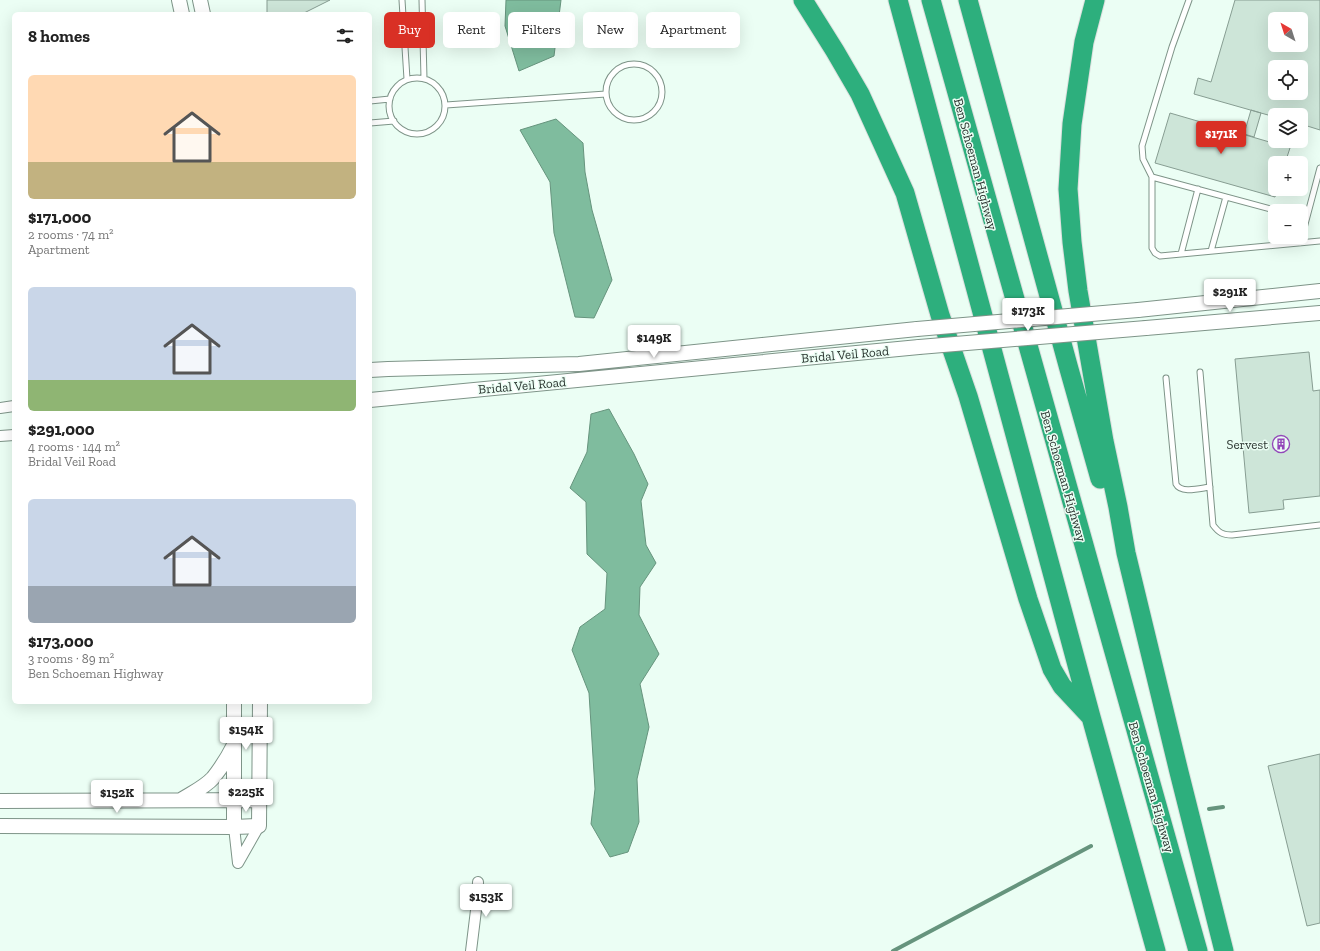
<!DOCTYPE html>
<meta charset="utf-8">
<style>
:root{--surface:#fff;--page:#f2f2f2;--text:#222;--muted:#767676;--accent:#d93025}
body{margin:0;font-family:"Zilla Slab",serif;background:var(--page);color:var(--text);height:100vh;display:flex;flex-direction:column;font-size:15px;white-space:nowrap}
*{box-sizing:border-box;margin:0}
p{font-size:13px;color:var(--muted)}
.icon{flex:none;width:22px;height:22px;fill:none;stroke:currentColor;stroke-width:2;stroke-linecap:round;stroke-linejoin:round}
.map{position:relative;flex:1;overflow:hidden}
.sheet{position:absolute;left:12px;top:12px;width:360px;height:692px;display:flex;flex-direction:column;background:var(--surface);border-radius:6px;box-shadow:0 4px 16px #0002}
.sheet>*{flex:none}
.top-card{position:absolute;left:384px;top:12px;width:380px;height:36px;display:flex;gap:8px}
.needle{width:26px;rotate:321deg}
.controls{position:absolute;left:1268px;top:12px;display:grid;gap:8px}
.controls a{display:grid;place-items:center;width:40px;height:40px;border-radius:6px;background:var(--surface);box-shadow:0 4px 16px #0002;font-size:20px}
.price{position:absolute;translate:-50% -34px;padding:0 9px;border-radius:4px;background:#fff;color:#222;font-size:13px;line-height:26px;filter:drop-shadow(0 1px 2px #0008)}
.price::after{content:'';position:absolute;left:50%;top:24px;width:12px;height:9px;margin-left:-6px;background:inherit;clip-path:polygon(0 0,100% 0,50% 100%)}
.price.on{background:var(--accent);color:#fff}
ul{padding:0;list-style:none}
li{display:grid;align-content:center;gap:8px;height:212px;padding:0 16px}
li span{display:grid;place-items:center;height:124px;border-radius:6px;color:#555}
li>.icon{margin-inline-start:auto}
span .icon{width:72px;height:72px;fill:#fffc;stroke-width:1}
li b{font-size:17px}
h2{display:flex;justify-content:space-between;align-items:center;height:48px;padding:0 16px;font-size:17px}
.tag{padding:0 14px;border-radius:6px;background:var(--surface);box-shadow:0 4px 16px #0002;font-size:14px;line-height:36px}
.tag.on{background:var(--accent);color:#fff}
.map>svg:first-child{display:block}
.water{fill:#7fbc9e;stroke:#66947d}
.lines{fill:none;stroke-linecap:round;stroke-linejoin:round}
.stream{stroke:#66947d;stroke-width:4}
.building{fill:#cde5d8;stroke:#879d92;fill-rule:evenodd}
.lane-casing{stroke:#7e9488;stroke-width:7}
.street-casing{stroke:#7e9488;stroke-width:12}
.secondary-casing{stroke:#7e9488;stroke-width:16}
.highway-casing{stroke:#dddfde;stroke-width:21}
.lane{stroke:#fff;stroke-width:5}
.street{stroke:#fff;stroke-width:10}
.secondary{stroke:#fff;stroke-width:14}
.highway{stroke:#2daf7d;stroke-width:19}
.secondary-bridge-casing{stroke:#7e9488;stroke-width:16;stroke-linecap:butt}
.secondary-bridge{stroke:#fff;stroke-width:14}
.labels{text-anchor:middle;stroke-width:3;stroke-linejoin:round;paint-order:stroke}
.street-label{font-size:13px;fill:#2b3530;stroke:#ebfef4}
.poi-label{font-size:13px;fill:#2b3530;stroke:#ebfef4;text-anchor:end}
</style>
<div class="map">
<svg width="1320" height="951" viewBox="0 0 1320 951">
<rect width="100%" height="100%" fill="#ebfef4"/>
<!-- water -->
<path class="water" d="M506,0h55l-7,56 -35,15 -14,-45z
M556,119l27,24 2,29 7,38 20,70 -18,38 -19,-1 -21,-84 -4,-51 -30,-52z
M609,409l25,45 14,30 -7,17 5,44 10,18 -16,24 -1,28 20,39 -19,30 9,43 -12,52 2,43 -11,30 -18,5 -19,-33 4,-35 -6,-96 -17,-43 8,-23 25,-18 2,-36 -20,-19 -1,-52 -16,-14 17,-36 4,-38z"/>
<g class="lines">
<!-- stream -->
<path class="stream" d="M1209,809l14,-2
M893,951l198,-105"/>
</g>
<!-- building -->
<path class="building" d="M267,0h63l-28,14h-35z
M1235,0h85v130l-19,-6v-9h-26v2l-81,-23 4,-16 13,4zM1275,19h26v26h-26zM1275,67h26v26h-26z
M1251,110l10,3 -7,24 -10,-3z
M1170,113l120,35 -5,15h-10v26h2l-2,8 -120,-34z
M1309,352l4,39 7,-1v106l-37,4 1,9 -35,4 -14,-154z
M1320,754v169l-13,3 -39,-160z"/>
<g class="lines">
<!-- lane casing -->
<g class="lane-casing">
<path id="lane" d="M402,0l5,79
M422,0l2,78
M1189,0l-17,47 -30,99 1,13 9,18v71l3,5 5,3 160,-15
M606 92a28 28 0 1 1 56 0a28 28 0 1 1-56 0Z
M389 106a28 28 0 1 1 56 0a28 28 0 1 1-56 0Z
M370,101l20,-2
M446,105l160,-11
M370,123l24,-2
M1152,177l126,34
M1300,243l20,-75
M1211,251l15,-54
M1181,254l17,-65
M1200,372l13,153c6,8 10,10 19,10l88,-10
M1166,378l10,106c5,10 25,4 34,3"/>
</g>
<!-- street casing -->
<g class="street-casing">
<path id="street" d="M0,408l14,-2
M0,436l14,-1
M234,827l4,36
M238,863l21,-37
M471,951l6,-49 1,-20"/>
</g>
<!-- secondary casing -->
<g class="secondary-casing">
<path id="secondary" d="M179,0l3,14
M200,0l3,14
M1138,310l182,-19
M1146,328l174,-15
M370,370l18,-1 191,-5 338,-35
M370,400l549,-53
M181,800c11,-7 24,-13 32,-22 8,-10 15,-21 21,-33
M0,801l259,-1
M0,826l234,1 25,-1 1,-124
M234,827v-125"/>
</g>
<!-- highway casing -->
<g class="highway-casing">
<path id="highway" d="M803,0l32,51 25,43 45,99 35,122 28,81 60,203 24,70 10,17 28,30
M898,0l193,717 65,234
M931,0l267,951
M968,0l101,369 31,110
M1095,0l-11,42 -12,82 -4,65 4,53 6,49 26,150 14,66 8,46 53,219 45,179"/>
</g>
<!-- lane -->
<use href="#lane" class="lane"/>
<!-- street -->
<use href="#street" class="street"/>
<!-- secondary -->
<use href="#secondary" class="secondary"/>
<!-- highway -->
<use href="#highway" class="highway"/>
<!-- secondary-bridge casing -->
<g class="secondary-bridge-casing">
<path id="secondary-bridge" d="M917,329l221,-19
M919,347l227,-19"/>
</g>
<!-- secondary-bridge -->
<use href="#secondary-bridge" class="secondary-bridge"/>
</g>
<!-- icons -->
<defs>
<g id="building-ring" transform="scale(0.9)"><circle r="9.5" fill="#ebfef4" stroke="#9347b9" stroke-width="1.5"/><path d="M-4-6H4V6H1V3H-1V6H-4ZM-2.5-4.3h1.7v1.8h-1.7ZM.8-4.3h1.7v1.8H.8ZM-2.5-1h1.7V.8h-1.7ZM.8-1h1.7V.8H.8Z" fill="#9347b9"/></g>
</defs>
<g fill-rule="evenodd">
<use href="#building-ring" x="1281" y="444"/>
</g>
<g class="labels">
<!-- street labels -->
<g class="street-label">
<text transform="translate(976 164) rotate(75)" y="5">Ben Schoeman Highway</text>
<text transform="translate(845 354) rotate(-5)" y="5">Bridal Veil Road</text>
<text transform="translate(522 385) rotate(-5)" y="5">Bridal Veil Road</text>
<text transform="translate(1064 476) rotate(74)" y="5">Ben Schoeman Highway</text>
<text transform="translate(1152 787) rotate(74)" y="5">Ben Schoeman Highway</text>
</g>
<!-- poi labels -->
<g class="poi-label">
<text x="1268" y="449">Servest</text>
</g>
</g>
</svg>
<div class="controls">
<a><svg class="needle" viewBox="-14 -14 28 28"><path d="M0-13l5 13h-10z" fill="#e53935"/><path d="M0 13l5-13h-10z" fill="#767676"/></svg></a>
<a><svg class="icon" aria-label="locate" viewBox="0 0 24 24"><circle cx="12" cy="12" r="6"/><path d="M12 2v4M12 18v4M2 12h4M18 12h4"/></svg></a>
<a><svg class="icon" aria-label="layers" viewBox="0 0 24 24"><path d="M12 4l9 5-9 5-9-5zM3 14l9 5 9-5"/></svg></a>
<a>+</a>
<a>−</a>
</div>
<b class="price on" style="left:1221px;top:155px">$171K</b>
<b class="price" style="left:1230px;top:313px">$291K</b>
<b class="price" style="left:1028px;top:332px">$173K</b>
<b class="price" style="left:654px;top:359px">$149K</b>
<b class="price" style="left:246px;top:751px">$154K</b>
<b class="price" style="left:246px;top:813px">$225K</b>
<b class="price" style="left:117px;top:814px">$152K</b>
<b class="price" style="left:486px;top:918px">$153K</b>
<div class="top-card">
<a class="tag on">Buy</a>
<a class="tag">Rent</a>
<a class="tag">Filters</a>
<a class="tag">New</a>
<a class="tag">Apartment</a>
</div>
<section class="sheet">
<h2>8 homes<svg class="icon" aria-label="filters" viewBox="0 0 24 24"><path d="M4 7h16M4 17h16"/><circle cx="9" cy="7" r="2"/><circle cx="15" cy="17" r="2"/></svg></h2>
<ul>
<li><span style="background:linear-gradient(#ffd9b3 70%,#c2b280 0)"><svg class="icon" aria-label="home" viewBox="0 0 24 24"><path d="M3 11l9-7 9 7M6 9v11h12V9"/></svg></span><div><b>$171,000</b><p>2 rooms · 74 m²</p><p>Apartment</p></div></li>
<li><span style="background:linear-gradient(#c9d6e8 75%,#8fb573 0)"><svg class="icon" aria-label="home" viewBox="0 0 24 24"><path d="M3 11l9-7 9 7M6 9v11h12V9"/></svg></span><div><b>$291,000</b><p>4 rooms · 144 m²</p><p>Bridal Veil Road</p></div></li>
<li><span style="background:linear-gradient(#c9d6e8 70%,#9aa5b1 0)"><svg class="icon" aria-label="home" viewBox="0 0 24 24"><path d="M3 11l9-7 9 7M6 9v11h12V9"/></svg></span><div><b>$173,000</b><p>3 rooms · 89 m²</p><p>Ben Schoeman Highway</p></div></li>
</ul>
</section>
</div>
